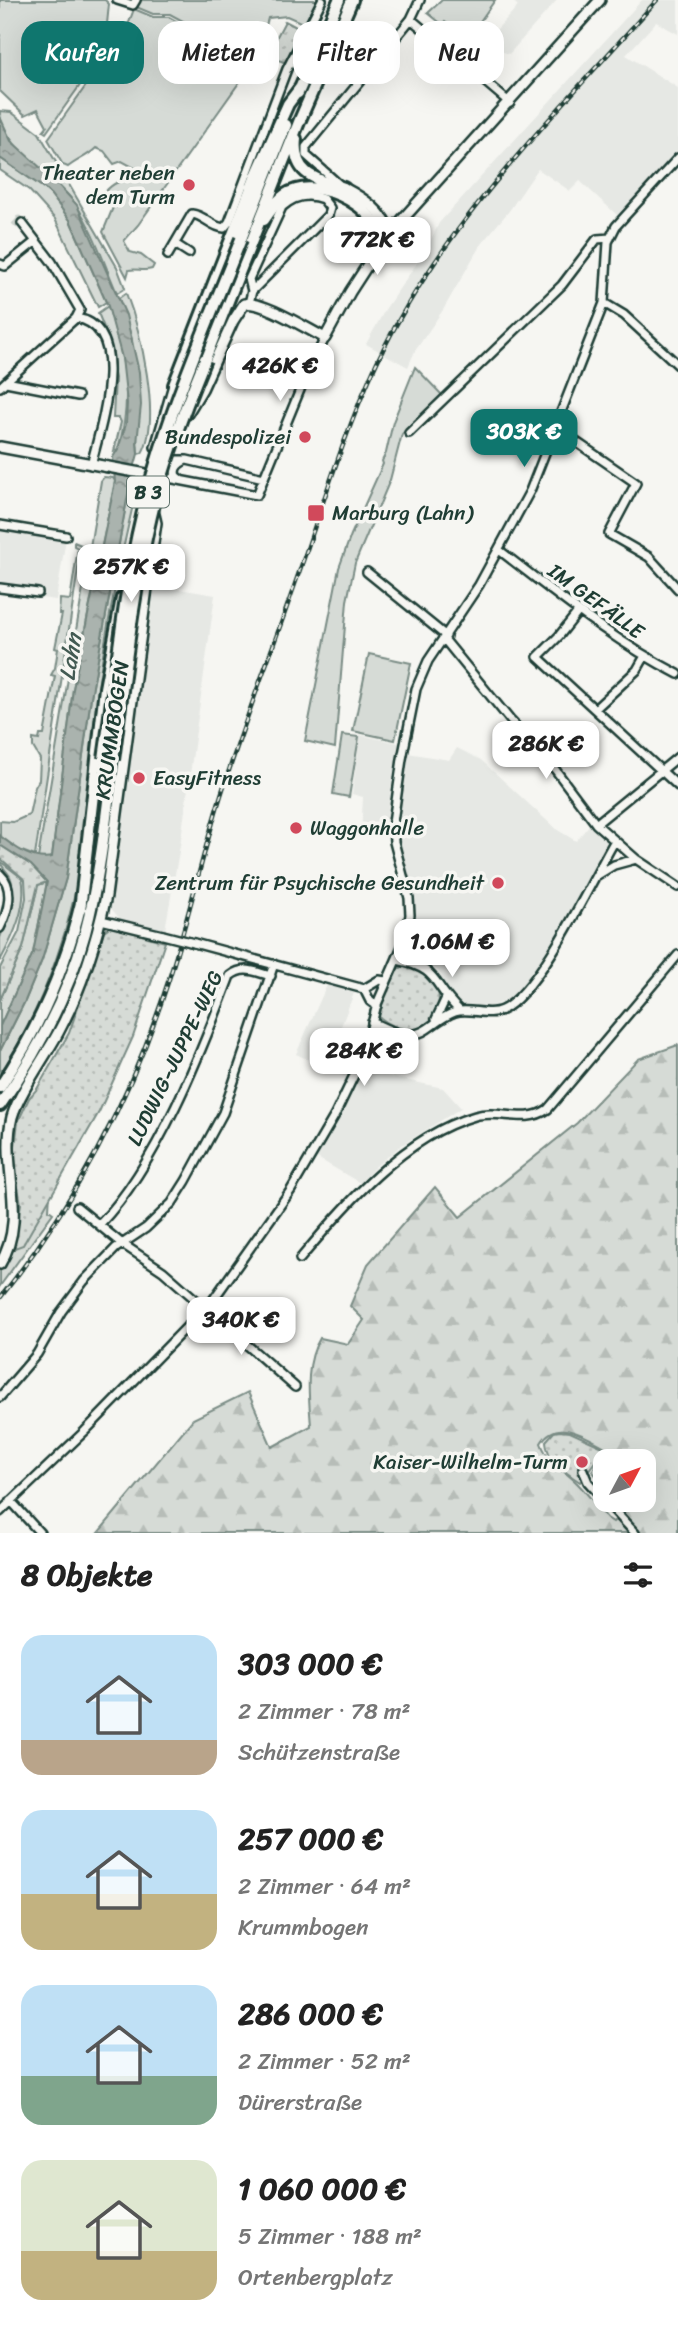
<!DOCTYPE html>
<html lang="de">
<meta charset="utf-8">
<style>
:root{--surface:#fff;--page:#f2f2f2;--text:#222;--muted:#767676;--accent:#0f766e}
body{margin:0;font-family:Sriracha,sans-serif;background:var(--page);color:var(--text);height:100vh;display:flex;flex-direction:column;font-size:26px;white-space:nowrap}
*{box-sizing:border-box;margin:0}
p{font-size:23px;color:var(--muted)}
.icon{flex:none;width:38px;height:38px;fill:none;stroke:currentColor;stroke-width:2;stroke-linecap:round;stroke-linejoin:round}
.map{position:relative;height:1533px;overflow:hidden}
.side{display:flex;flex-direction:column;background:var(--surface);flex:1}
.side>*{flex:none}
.hud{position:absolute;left:21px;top:21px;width:637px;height:63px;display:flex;gap:14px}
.needle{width:46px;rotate:49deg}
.controls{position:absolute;left:593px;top:1449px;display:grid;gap:14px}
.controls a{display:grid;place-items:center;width:63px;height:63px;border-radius:14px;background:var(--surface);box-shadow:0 7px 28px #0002;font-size:35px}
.price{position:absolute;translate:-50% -60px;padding:0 16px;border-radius:14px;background:#fff;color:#222;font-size:23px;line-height:46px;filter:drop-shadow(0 2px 4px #0008)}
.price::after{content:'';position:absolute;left:50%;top:42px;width:21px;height:16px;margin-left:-10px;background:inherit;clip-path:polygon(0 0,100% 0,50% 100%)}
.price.on{background:var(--accent);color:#fff}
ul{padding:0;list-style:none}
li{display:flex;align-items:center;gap:21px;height:175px;padding:0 21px}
li span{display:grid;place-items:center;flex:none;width:196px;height:140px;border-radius:21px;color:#555}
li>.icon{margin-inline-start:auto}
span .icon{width:84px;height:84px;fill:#fffc;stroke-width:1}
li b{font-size:30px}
h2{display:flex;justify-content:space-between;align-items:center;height:84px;padding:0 21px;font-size:30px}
.tag{padding:0 24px;border-radius:21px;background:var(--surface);box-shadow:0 7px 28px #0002;font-size:24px;line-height:63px}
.tag.on{background:var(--accent);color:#fff}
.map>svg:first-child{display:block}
.built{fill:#e6e8e4}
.green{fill:#d6dbd6;stroke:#7a8c85;stroke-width:2}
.forest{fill:url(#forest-firs);stroke:#7a8c85;stroke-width:2}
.park{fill:url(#park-dots);stroke:#7a8c85;stroke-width:2}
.water{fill:url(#water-ripples);stroke:#72847d;stroke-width:2}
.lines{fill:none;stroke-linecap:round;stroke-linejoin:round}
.minor-tunnel{stroke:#cbd1cc;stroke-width:7;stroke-dasharray:7 3.5;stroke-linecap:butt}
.minor-casing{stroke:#1f3d34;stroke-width:12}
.major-casing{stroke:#1f3d34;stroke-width:14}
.highway-casing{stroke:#1f3d34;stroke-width:16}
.minor{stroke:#f6f6f2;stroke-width:7}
.major{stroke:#f6f6f2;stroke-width:9}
.highway{stroke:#f6f6f2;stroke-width:10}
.rail-casing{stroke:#1f3d34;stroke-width:4.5}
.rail{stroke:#f6f6f2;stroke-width:2;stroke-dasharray:5;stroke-linecap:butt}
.minor-bridge-casing{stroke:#1f3d34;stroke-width:12;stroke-linecap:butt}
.highway-bridge-casing{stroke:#1f3d34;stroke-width:16;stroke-linecap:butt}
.minor-bridge{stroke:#f6f6f2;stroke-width:7}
.highway-bridge{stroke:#f6f6f2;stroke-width:10}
.poi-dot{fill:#d1495b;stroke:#f6f6f2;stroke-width:2.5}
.labels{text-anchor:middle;stroke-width:7;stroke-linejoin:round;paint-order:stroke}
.shield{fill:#f6f6f2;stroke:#60746d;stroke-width:2}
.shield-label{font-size:19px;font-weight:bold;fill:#1f3d34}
.poi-label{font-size:21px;fill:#1f3d34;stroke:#f6f6f2;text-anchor:end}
.street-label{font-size:21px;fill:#1f3d34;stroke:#f6f6f2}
.water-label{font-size:23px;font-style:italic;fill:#425a52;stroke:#f6f6f2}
</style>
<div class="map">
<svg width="678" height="1533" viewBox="0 0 678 1533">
<defs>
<pattern id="forest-firs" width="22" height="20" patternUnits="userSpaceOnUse" patternTransform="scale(1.75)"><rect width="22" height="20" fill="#d6dbd6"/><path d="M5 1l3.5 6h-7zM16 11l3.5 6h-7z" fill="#b7bdb8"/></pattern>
<pattern id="park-dots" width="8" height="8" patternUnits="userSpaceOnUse" patternTransform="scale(1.75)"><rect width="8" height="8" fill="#d6dbd6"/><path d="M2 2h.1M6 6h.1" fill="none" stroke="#b7bdb8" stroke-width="1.8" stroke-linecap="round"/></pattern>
<pattern id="water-ripples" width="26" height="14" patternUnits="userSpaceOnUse" patternTransform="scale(1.75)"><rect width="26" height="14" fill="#aab3ae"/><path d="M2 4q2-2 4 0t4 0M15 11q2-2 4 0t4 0" fill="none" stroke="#8a938e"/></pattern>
</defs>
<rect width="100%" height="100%" fill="#f6f6f2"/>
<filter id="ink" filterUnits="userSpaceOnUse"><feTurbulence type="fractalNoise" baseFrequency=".0143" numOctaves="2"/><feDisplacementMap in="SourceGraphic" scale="14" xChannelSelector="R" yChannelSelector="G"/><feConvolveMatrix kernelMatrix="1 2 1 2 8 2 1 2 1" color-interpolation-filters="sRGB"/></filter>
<g filter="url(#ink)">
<!-- built -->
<path class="built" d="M512,0h45l-48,54 -8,-3 -14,-11 31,-34z
M642,0h36v34l-22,-12 -30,33 52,33v65l-61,62 -37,-34 -10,10 -32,-22 -29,42 -28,33 -38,66 -28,41 -7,16 -42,-23 20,-36 40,-58 13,-27z
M0,526l66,12 -10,62 -15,-2 -1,-8 -40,-5z
M155,585l60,10 -35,251 -15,84 -45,-11 -10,-12z
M360,735l39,8 -11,69 1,24 -14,1 -14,-2 2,-38 -11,-3z
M457,748l24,12 75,69 20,12 14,-17 18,16 -36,69 -48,78 -14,12 -23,9 -23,-3 -8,-5 -6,-6 -12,-23 -10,-8 -23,-9 9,-38v-13l-15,-58 -1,-28 10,-64 41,7z
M327,985l27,8 -14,36 23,10 -18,38 -49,-23z
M359,1070l84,18 18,20 -59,37 -26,21 -16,17 -46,-27z"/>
<!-- green -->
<path class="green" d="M0,0h105l4,4 -2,20 5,3v6l3,3 -69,97 -3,-2 4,-5 -9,-17 -13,6 -25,-24z
M137,0h182l-12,25 -20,-9 -19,2 -11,43 -87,-47h-17l-19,-8z
M442,0h53l-31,44 -9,-7 3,-4 -13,-11 -2,3 -15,-12z
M134,9l19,8h16l84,46 -115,162 -14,16 6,11 11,3 13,10 -2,4c-9,3 -15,-1 -23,1l-2,7 -24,-45 13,-32 -11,-8c14,-16 23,-9 39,-15l-2,-5 -20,-11 -8,3 -10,-13 -8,-3c-9,9 -18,11 -28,19l-5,-2 -15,-26 79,-111z
M0,111l11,1 28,21 78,134 8,21 -8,5c-11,-25 -25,-66 -41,-88 -19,-29 -76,-58 -76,-94z
M0,158l48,33 22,29 36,82 -8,5 -43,-88 -26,-29 -29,-20z
M126,293c14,36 36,126 16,160l-4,1 -6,-115 -13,-41z
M108,306c16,51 26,91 10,143l-4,2 7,-29 -2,-4h-6l2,-40 -10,-48 -7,-17z
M415,367l27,28 -40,39 -12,46 -35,83 -8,38 -12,147 -30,-7 34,-173 12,-33 32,-71 -1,-3 4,-8 7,-31z
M104,477l9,1 2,3 -42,208 -21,169h-14l63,-377z
M130,483l7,5c-15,63 -29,128 -38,193 -7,51 -8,103 -14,154 -10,83 -39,169 -85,239v-23l25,-50 17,-41 24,-82 25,-181z
M74,542l7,3v4l-46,307 -16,-6 -19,-14v-15l13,1 16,-7 6,-28 4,-7 1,-21 -7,-12v-8l6,1 1,-5h4l11,-59 -4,-1 4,-7 3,-19 -3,-1 7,-34h-3l1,-15 10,1 8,-52 -4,-2z
M369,654l42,9 -16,77 -42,-9z
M342,735l17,2 -10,60 -16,-3z
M0,861l22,17c6,28 -9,59 -22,83 0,-7 0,-16 0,-23 6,-19 18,-37 11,-59 -2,-7 -9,-10 -11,-18z
M47,882l-14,71 -33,73v-26l23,-52 15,-63z
M50,1192l-1,18 4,3 -53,73v-15z"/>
<!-- forest -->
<path class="forest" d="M678,1045v488h-39l-18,-20 2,-6 -6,-7h27v-39h-38l-1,25 -13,-15 15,-23c-21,-11 -50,-32 -66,-5 7,20 23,27 37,41 10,10 19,23 29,34l6,4 5,-5 14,16h-534l95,-114 55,-27 24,55 39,-21c-2,-29 -7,-62 9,-88l28,6 16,-24 -14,-14 18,-42 67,-77 25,30 117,-94 61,-64z"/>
<!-- park -->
<path class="park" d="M285,21l17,9 -16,33 -10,-4 -3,-15z
M0,845l31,20 16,17 -9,3 -15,63 -23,52v-32l19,-36 7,-34 -1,-18 -25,-22z
M111,926l54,16 -32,95 -34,75 -76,133 -11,4 9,-45 -6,-33v-25l3,-24 11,-24 8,-9 32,-56 35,-102z
M403,967c65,6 32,96 -25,49l2,-11 15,-35z
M560,1431l10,1 35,16 -25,34c-14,-9 -34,-23 -34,-41l8,-9z"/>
<!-- water -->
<path class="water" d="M0,117l11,24 42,38 24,26 49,110 13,57 2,33 -4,38 1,11 -8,29 -39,214 -25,181 -24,82 -17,41 -25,50v-25l33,-73 14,-71 -16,-17 -31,-20v-9c16,12 32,25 52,21l21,-168 42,-207 -2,-25 5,-8 8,-25 1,-21 -5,-45 -14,-52 -38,-86 -22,-29 -48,-33z"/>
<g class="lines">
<!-- minor-tunnel -->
<path class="minor-tunnel" d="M19,226l-5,-5 5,-2 3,4"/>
<!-- minor casing -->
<g class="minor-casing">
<path id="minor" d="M117,0l16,5 3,-5
M411,19l99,84
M342,187l-36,-32v-8l105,-128 9,-19
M175,244l14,9
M168,255l24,-41c12,1 19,13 32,14l5,-6 58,-153 35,-69
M0,264l5,2 31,-25
M249,303l3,-12 -3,-12 33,-72c12,-11 26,-14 41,-8l7,9 -2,7 -76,76
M604,303l20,12 54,50
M76,318c58,9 24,111 15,147
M6,382l72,14
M0,387l76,-69 4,-8 -28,-48 -30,-39
M556,428l80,55 -27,51 40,23 29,32
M409,433l153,-148 35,-46 13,-1
M169,465l7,-5h11l77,18
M158,476l99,19 45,-110 23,-47
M181,480l-5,-4c-3,-7 2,-12 8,-15
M0,525l66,11
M499,550c59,45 111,89 179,124
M367,572l79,64
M0,588l38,5
M578,612l-19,24 -21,21 140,129
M444,639l66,81 41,44 45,60 40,35 42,28
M595,709l42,-39 8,-14
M596,824l82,-67
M0,874c15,14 8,38 0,54
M596,876l18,-11 22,-6
M101,920l62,15
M194,943l170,46 6,12 7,5
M397,960c44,9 34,24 62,50
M364,989l15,-9 7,1
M436,1019l10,-21
M372,1022c18,8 36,20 55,7 10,-7 17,-13 28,-17 14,-5 32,5 47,-2 37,-17 90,-130 112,-168
M77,1207l44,36 42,28 132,116
M100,1224c57,-59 101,-171 130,-248 14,-11 25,-4 41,0
M300,1259c45,-54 104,-123 175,-143 25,-7 50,9 73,-7l130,-154
M0,1397l37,-43 24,-42 23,-31 32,-33 30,-20 26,-25 14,-22 37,-68 51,-149
M583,1470l5,12 47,51
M11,1501l29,32
M0,1512l85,-81 128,-131 78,-110 44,-75 24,-50 9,-25 9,-36 27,-62 6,-27 -1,-17 -15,-56 -1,-20 9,-63 14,-70 12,-28 51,-76 51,-94 74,-188 4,-61 8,-16 62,-68"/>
</g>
<!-- major casing -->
<g class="major-casing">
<path id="major" d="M344,188c19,10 41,24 46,46
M187,414l15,-25 31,-68 11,-17c18,-4 63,25 81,34l25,-46 33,-51 217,-241
M0,447l157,29
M156,447l18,-62 4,-3
M0,1264c29,-47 0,-98 12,-147 7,-24 33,-60 46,-84 23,-43 38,-90 48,-137l47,-353 3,-20 -3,-13"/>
</g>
<!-- highway casing -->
<g class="highway-casing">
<path id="highway" d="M298,93l41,-93
M296,139c-4,36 20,40 48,49
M264,220c6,-8 12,-19 21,-25 21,-14 53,-4 72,10 13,9 19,22 33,29
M378,226l3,19
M241,239l45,-114
M205,359l94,-237 53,-122
M174,385l81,-207 33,-74 12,-16
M80,910l25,-222 17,-90
M0,1087c38,-57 65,-117 81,-184
M0,1105c37,-52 68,-110 85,-172 15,-56 21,-115 28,-173"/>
</g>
<!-- minor -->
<use href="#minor" class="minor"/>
<!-- major -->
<use href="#major" class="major"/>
<!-- highway -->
<use href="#highway" class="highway"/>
<!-- rail casing -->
<g class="rail-casing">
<path id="rail" d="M0,1298c76,-96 132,-202 169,-319 18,-56 31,-114 48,-171 23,-76 52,-149 78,-224 26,-74 49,-151 82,-222 66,-139 179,-248 280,-362"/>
</g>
<!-- rail -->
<use href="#rail" class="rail"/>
<!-- minor-bridge casing -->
<g class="minor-bridge-casing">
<path id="minor-bridge" d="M163,935l31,8"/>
</g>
<!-- highway-bridge casing -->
<g class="highway-bridge-casing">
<path id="highway-bridge" d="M104,759c12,-81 19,-164 38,-243 22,-96 63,-186 99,-277
M113,760c11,-81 19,-164 38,-244 13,-54 33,-106 54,-157"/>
</g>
<!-- minor-bridge -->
<use href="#minor-bridge" class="minor-bridge"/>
<!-- highway-bridge -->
<use href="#highway-bridge" class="highway-bridge"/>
</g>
</g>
<!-- markers -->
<g class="poi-dot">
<circle cx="189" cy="185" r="7"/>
<circle cx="305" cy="437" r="7"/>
<rect x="307" y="504" width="18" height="18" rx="3.5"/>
<circle cx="139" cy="778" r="7"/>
<circle cx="296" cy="828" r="7"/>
<circle cx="498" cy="883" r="7"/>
<circle cx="582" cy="1462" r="7"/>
</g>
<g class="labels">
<!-- shield labels -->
<rect class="shield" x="127" y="476.5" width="42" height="31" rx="5"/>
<g class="shield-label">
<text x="148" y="499">B 3</text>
</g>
<!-- poi labels -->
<g class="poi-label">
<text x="175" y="180">Theater neben<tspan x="175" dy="24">dem Turm</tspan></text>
<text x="291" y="444">Bundespolizei</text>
<text x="332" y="520" text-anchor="start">Marburg (Lahn)</text>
<text x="153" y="785" text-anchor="start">EasyFitness</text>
<text x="310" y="835" text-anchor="start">Waggonhalle</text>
<text x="484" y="890">Zentrum für Psychische Gesundheit</text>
<text x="568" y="1469">Kaiser-Wilhelm-Turm</text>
</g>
<!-- street labels -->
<g class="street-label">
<text transform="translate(596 601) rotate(36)" y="7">IM GEFÄLLE</text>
<text transform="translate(112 730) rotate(-82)" y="7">KRUMMBOGEN</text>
<text transform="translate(175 1058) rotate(-64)" y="7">LUDWIG-JUPPE-WEG</text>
</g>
<!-- water labels -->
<g class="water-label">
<text transform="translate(70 657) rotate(-81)" y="8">Lahn</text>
</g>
</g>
</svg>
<div class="controls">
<a><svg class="needle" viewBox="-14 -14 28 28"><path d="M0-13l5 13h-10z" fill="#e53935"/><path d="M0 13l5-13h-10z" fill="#767676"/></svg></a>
</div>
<b class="price" style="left:377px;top:277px">772K €</b>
<b class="price" style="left:280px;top:403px">426K €</b>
<b class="price on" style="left:524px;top:469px">303K €</b>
<b class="price" style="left:131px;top:604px">257K €</b>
<b class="price" style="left:546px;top:781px">286K €</b>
<b class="price" style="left:452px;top:979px">1.06M €</b>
<b class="price" style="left:364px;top:1088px">284K €</b>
<b class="price" style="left:241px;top:1357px">340K €</b>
<div class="hud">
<a class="tag on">Kaufen</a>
<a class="tag">Mieten</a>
<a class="tag">Filter</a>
<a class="tag">Neu</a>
</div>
</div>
<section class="side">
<h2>8 Objekte<svg class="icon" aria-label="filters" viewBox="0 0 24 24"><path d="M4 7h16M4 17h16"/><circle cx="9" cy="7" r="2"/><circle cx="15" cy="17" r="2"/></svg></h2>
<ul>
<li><span style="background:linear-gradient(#bfe0f5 75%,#b9a48a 0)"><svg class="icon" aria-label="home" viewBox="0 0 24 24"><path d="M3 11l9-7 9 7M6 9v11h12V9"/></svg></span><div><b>303 000 €</b><p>2 Zimmer · 78 m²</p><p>Schützenstraße</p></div></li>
<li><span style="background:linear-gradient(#bfe0f5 60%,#c2b280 0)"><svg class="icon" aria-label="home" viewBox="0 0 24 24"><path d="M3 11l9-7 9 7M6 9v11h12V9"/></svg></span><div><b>257 000 €</b><p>2 Zimmer · 64 m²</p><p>Krummbogen</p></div></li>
<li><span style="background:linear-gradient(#bfe0f5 65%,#7fa58c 0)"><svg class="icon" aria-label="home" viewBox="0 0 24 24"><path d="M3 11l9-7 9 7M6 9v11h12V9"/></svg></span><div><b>286 000 €</b><p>2 Zimmer · 52 m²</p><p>Dürerstraße</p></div></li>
<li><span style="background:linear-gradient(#dfe7d0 65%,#c2b280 0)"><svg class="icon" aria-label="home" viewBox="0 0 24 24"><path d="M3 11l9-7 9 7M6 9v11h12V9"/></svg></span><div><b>1 060 000 €</b><p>5 Zimmer · 188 m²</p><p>Ortenbergplatz</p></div></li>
</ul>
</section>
